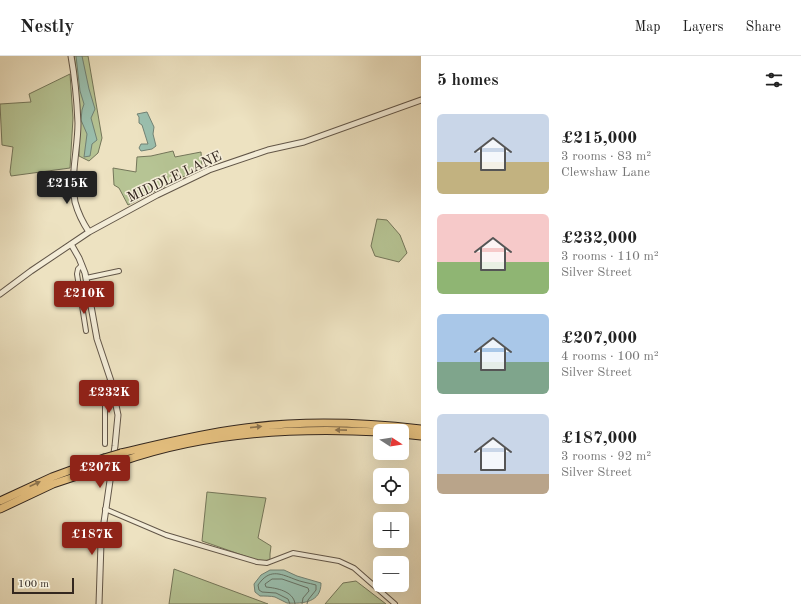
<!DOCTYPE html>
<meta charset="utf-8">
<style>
:root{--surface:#fff;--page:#f2f2f2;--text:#222;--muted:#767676;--line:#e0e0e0;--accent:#8f2418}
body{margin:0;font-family:"Old Standard TT",serif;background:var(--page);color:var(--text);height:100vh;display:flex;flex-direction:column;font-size:15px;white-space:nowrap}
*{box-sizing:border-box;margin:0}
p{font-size:13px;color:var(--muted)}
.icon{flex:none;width:22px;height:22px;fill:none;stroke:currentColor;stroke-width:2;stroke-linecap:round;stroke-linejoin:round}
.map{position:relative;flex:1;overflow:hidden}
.sheet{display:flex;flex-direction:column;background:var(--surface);width:380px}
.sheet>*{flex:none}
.needle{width:26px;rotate:102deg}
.fabs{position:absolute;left:373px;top:368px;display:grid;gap:8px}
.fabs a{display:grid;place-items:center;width:36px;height:36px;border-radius:6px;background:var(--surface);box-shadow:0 4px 16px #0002;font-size:20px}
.scale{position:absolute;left:12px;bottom:10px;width:62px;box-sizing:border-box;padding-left:4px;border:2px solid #33271f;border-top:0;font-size:11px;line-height:14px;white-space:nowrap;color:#33271f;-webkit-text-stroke:3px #f3ecd7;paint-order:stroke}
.price{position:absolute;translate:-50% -34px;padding:0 9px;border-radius:4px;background:var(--accent);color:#fff;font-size:13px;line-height:26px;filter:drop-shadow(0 1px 2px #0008)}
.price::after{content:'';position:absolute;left:50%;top:24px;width:12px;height:9px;margin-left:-6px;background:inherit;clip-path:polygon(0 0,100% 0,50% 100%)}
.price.current{background:#222;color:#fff}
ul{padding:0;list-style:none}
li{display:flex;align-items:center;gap:12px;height:100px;padding:0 16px}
li span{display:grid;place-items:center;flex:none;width:112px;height:80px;border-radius:6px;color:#555}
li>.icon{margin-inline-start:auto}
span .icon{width:48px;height:48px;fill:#fffc;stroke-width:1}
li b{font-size:17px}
h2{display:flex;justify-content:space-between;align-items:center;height:48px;padding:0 16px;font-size:17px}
header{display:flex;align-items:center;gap:24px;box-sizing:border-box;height:56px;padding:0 20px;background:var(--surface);border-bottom:1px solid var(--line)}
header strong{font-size:19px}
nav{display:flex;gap:22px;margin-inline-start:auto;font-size:14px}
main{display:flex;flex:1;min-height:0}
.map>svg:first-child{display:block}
.green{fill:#b6c494;stroke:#74765a}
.water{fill:#9abfae;stroke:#718275}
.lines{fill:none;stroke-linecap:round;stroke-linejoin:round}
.shore{stroke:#667366;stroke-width:1}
.minor-casing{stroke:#625648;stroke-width:6}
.tertiary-casing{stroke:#625648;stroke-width:7}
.trunk-casing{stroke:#33271f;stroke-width:9}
.minor{stroke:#f3ecd7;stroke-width:4}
.tertiary{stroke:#f3ecd7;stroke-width:5}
.trunk{stroke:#e6c180;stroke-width:7}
.trunk-bridge-casing{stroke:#33271f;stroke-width:9;stroke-linecap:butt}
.trunk-bridge{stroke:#e6c180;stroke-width:7}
.oneway{fill:#8c7450}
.labels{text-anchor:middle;stroke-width:3.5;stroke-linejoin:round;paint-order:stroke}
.street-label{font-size:14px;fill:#33271f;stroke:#f3ecd7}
</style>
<header>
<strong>Nestly</strong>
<nav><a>Map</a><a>Layers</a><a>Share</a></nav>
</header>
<main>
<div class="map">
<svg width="421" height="548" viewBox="0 0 421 548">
<rect width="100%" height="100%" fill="#ede2c1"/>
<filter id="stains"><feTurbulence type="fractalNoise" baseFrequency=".005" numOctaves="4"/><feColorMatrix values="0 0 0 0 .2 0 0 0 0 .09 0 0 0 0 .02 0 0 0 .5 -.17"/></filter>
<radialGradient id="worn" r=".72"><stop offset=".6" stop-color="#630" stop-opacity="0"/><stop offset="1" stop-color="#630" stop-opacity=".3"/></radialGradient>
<!-- green -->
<path class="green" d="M74,0h14l14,82 -4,15 -9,8 -10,-5c0,-35 0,-65 -5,-100z
M70,18l3,44 -3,50 -59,8 -1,-4 3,-25 -11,-2 -2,-41 31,-2 -2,-8z
M173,95l2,6 26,-5 1,15 -74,38 -9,-17 -5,-3 -1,-17 23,4 1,-15 14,-1z
M377,163l10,1 13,15 7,18 -8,9 -24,-6 -4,-10z
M207,436l59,6 -8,40 13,8 -1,8v6l-11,1 -57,-20z
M174,513l94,35h-99z
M356,525l30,23h-61l18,-21z"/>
<!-- water -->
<path class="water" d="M76,0h6l7,33 6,20 -4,9 6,22 -5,4 -2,12 -6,1 3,-23 -6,-14 1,-10 2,-6 -4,-13z
M147,56l7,15 -1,7 3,12 -4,3 -11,2 -2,-3 2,-4h7l-6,-19 -3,-2v-6l-2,-3z
M270,514h14l13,6 24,7c0,19 -17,21 -34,20 -4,-2 -8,-4 -12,-6 -4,-1 -10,-1 -15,-1l-5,-4 -1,-8 7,-9z"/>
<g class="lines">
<!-- shore -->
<path class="shore" d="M290,548l-2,-5 -12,-6 -14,-1 -3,-2 -1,-5c11,-16 21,-12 36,-6 7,3 15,4 22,6v5l-8,10 -1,4
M295,548c-1,-13 -19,-16 -29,-17l-1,-3 7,-5h10l26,9 1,3 -6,7 -1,6"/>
<!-- minor casing -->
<g class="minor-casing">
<path id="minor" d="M82,209l-4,4 -1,5 9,57
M86,222l33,-7
M105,388v-58l2,-3 4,-2
M105,453l61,26 91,27 10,1 26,-10 46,8 15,7 41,36"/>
</g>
<!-- tertiary casing -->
<g class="tertiary-casing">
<path id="tertiary" d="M71,0c4,22 6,44 7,67 0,26 -8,53 -3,79 3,11 8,21 14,30
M71,188l8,14 6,15 12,66 14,42 7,34 -3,31 -14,97 -2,61
M0,238l31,-23 58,-39 68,-37 52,-25 59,-20 36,-8 117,-42"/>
</g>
<!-- trunk casing -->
<g class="trunk-casing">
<path id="trunk" d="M402,378l19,2
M121,397c39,-9 78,-19 117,-24 61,-9 122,-7 183,0
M120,406c82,-29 173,-35 260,-30
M0,445l52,-24 52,-19
M0,453l53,-25 51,-17"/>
</g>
<!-- minor -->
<use href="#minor" class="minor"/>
<!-- tertiary -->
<use href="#tertiary" class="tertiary"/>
<!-- trunk -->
<use href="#trunk" class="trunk"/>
<!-- trunk-bridge casing -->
<g class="trunk-bridge-casing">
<path id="trunk-bridge" d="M104,402l17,-5
M104,411l16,-5"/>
</g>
<!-- trunk-bridge -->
<use href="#trunk-bridge" class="trunk-bridge"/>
</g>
<!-- one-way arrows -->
<defs><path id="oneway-solid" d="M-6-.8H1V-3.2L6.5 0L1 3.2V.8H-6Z"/></defs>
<g class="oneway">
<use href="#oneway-solid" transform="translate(256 371) rotate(-6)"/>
<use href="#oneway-solid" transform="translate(341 374) rotate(-179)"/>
<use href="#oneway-solid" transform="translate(35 428) rotate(-24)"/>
</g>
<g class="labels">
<!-- street labels -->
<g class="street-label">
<text transform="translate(174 120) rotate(-25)" y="5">MIDDLE LANE</text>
</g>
</g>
<rect width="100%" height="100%" filter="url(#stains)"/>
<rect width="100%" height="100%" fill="url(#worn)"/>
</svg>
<div class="fabs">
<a><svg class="needle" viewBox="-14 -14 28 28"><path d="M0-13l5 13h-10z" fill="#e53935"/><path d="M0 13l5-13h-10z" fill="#767676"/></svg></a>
<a><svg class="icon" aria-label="locate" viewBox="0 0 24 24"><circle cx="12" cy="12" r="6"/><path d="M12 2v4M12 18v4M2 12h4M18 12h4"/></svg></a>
<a>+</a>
<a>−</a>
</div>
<div class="scale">100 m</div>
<b class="price current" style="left:67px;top:149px">£215K</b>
<b class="price" style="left:84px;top:259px">£210K</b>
<b class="price" style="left:109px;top:358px">£232K</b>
<b class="price" style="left:100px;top:433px">£207K</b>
<b class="price" style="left:92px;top:500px">£187K</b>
</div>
<section class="sheet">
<h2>5 homes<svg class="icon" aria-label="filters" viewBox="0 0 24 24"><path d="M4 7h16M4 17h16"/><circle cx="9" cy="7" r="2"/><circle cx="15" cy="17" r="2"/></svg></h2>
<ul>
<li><span style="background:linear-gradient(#c9d6e8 60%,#c2b280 0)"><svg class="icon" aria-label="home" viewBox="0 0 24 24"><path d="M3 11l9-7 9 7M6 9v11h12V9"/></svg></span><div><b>£215,000</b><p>3 rooms · 83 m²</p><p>Clewshaw Lane</p></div></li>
<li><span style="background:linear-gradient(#f6c9c9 60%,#8fb573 0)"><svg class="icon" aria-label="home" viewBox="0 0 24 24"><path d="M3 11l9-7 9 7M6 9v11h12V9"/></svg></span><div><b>£232,000</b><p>3 rooms · 110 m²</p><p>Silver Street</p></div></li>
<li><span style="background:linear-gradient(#a9c7e8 60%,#7fa58c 0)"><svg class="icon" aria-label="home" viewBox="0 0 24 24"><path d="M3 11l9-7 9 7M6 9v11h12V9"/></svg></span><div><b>£207,000</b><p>4 rooms · 100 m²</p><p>Silver Street</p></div></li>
<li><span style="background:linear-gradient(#c9d6e8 75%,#b9a48a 0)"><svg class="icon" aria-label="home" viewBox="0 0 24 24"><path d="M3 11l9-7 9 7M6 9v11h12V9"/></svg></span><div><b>£187,000</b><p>3 rooms · 92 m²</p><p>Silver Street</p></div></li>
</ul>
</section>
</main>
